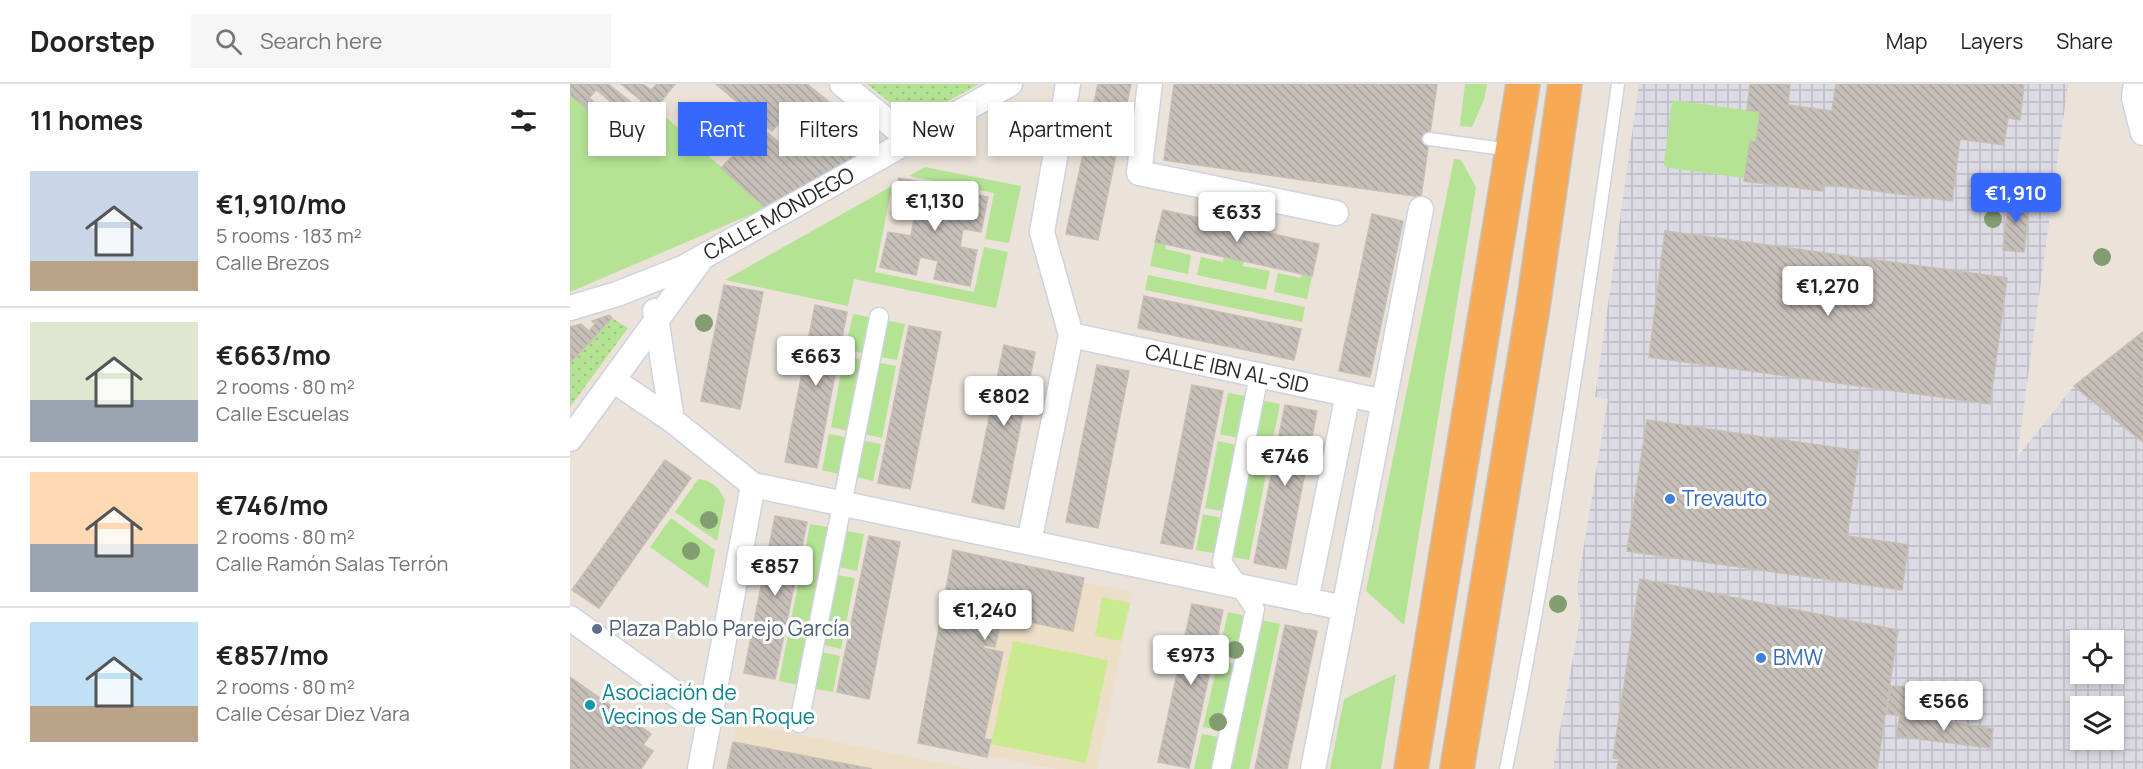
<!DOCTYPE html>
<meta charset="utf-8">
<style>
:root{--surface:#fff;--page:#f6f6f6;--text:#222;--muted:#767676;--line:#e0e0e0;--accent:#3568fb}
body{margin:0;font-family:Manrope,sans-serif;background:var(--page);color:var(--text);height:100vh;display:flex;flex-direction:column;font-size:22px;white-space:nowrap}
*{box-sizing:border-box;margin:0}
p{font-size:20px;color:var(--muted)}
.icon{flex:none;width:33px;height:33px;fill:none;stroke:currentColor;stroke-width:2;stroke-linecap:round;stroke-linejoin:round}
.map{position:relative;flex:1;overflow:hidden}
.details{display:flex;flex-direction:column;background:var(--surface);width:570px}
.details>*{flex:none}
.guide{position:absolute;left:18px;top:18px;width:570px;height:54px;display:flex;gap:12px}
.tools{position:absolute;left:1500px;top:546px;display:grid;gap:12px}
.tools a{display:grid;place-items:center;width:54px;height:54px;border-radius:0px;background:var(--surface);box-shadow:0 3px 9px #0003;font-size:30px}
.price{position:absolute;translate:-50% -51px;padding:0 14px;border-radius:6px;background:#fff;color:#222;font-size:20px;line-height:39px;filter:drop-shadow(0 2px 3px #0008)}
.price::after{content:'';position:absolute;left:50%;top:36px;width:18px;height:14px;margin-left:-9px;background:inherit;clip-path:polygon(0 0,100% 0,50% 100%)}
.price.current{background:var(--accent);color:#fff}
ul{padding:0;list-style:none}
li{display:flex;align-items:center;gap:18px;height:150px;padding:0 30px}
li+li{border-top:2px solid var(--line)}
li span{display:grid;place-items:center;flex:none;width:168px;height:120px;border-radius:0px;color:#555}
li>.icon{margin-inline-start:auto}
span .icon{width:72px;height:72px;fill:#fffc;stroke-width:1}
li b{font-size:26px}
h2{display:flex;justify-content:space-between;align-items:center;height:72px;padding:0 30px;font-size:26px}
.pill{padding:0 21px;border-radius:0px;background:var(--surface);box-shadow:0 3px 9px #0003;font-size:21px;line-height:54px}
.pill.current{background:var(--accent);color:#fff}
header{display:flex;align-items:center;gap:36px;box-sizing:border-box;height:84px;padding:0 30px;background:var(--surface);border-bottom:2px solid var(--line)}
header strong{font-size:28px}
nav{display:flex;gap:33px;margin-inline-start:auto;font-size:21px}
.search{width:420px;height:54px;background:var(--page);display:flex;align-items:center;gap:15px;box-sizing:border-box;padding:0 21px;border-radius:0px;color:var(--muted);font-size:22px}
main{display:flex;flex:1;min-height:0}
.map>svg:first-child{display:block}
.industrial{fill:url(#industrial-grid);fill-rule:evenodd}
.education{fill:#eddec7}
.grass{fill:#b4e394}
.park{fill:url(#park-dots)}
.pitch{fill:#caea8f}
.building{fill:url(#building-back-hatch);stroke:#c6beb3;stroke-width:1.5}
.lines{fill:none;stroke-linecap:round;stroke-linejoin:round}
.service-casing{stroke:#ced3e1;stroke-width:15}
.pedestrian-casing{stroke:#ced3e1;stroke-width:21}
.minor-casing{stroke:#ced3e1;stroke-width:27}
.trunk-casing{stroke:#c3c3c3;stroke-width:36}
.service{stroke:#fff;stroke-width:12}
.pedestrian{stroke:#fff;stroke-width:18}
.minor{stroke:#fff;stroke-width:24}
.trunk{stroke:#f8a953;stroke-width:33}
.tree{fill:#829d6f}
.shop-dot{fill:#3f7fe0;stroke:#fff;stroke-width:2}
.service-dot{fill:#5c6f8a;stroke:#fff;stroke-width:2}
.culture-dot{fill:#0f9aa8;stroke:#fff;stroke-width:2}
.labels{text-anchor:middle;stroke-width:6;stroke-linejoin:round;paint-order:stroke}
.street-label{font-size:21px;fill:#282828;stroke:#fff}
.shop-label{font-size:21px;fill:#366cbe;stroke:#fff;text-anchor:start}
.service-label{font-size:21px;fill:#4e5e75;stroke:#fff;text-anchor:start}
.culture-label{font-size:21px;fill:#0d838f;stroke:#fff;text-anchor:start}
</style>
<header>
<strong>Doorstep</strong>
<div class="search"><svg class="icon" aria-label="search" viewBox="0 0 24 24"><circle cx="10" cy="10" r="6"/><path d="M15 15l6 6"/></svg>Search here</div>
<nav><a>Map</a><a>Layers</a><a>Share</a></nav>
</header>
<main>
<section class="details">
<h2>11 homes<svg class="icon" aria-label="filters" viewBox="0 0 24 24"><path d="M4 7h16M4 17h16"/><circle cx="9" cy="7" r="2"/><circle cx="15" cy="17" r="2"/></svg></h2>
<ul>
<li><span style="background:linear-gradient(#c9d6e8 75%,#b9a48a 0)"><svg class="icon" aria-label="home" viewBox="0 0 24 24"><path d="M3 11l9-7 9 7M6 9v11h12V9"/></svg></span><div><b>€1,910/mo</b><p>5 rooms · 183 m²</p><p>Calle Brezos</p></div></li>
<li><span style="background:linear-gradient(#dfe7d0 65%,#9aa5b1 0)"><svg class="icon" aria-label="home" viewBox="0 0 24 24"><path d="M3 11l9-7 9 7M6 9v11h12V9"/></svg></span><div><b>€663/mo</b><p>2 rooms · 80 m²</p><p>Calle Escuelas</p></div></li>
<li><span style="background:linear-gradient(#ffd9b3 60%,#9aa5b1 0)"><svg class="icon" aria-label="home" viewBox="0 0 24 24"><path d="M3 11l9-7 9 7M6 9v11h12V9"/></svg></span><div><b>€746/mo</b><p>2 rooms · 80 m²</p><p>Calle Ramón Salas Terrón</p></div></li>
<li><span style="background:linear-gradient(#bfe0f5 70%,#b9a48a 0)"><svg class="icon" aria-label="home" viewBox="0 0 24 24"><path d="M3 11l9-7 9 7M6 9v11h12V9"/></svg></span><div><b>€857/mo</b><p>2 rooms · 80 m²</p><p>Calle César Diez Vara</p></div></li>
</ul>
</section>
<div class="map">
<svg width="1573" height="685" viewBox="0 0 1573 685">
<defs>
<pattern id="industrial-grid" width="8" height="8" patternUnits="userSpaceOnUse" patternTransform="scale(1.5)"><rect width="8" height="8" fill="#dcdae3"/><path d="M0 4h8M4 0v8" fill="none" stroke="#bdbbc3"/></pattern>
<pattern id="park-dots" width="8" height="8" patternUnits="userSpaceOnUse" patternTransform="scale(1.5)"><rect width="8" height="8" fill="#b4e394"/><path d="M2 2h.1M6 6h.1" fill="none" stroke="#9bc380" stroke-width="1.8" stroke-linecap="round"/></pattern>
<pattern id="building-back-hatch" width="6" height="6" patternUnits="userSpaceOnUse" patternTransform="scale(1.5)"><rect width="6" height="6" fill="#c6bfb9"/><path d="M-1 5l2 2M0 0l6 6M5-1l2 2" fill="none" stroke="#aaa49f"/></pattern>
</defs>
<rect width="100%" height="100%" fill="#ebe2d9"/>
<!-- industrial -->
<path class="industrial" d="M1069,0h429l-51,373 57,-71 69,-54v437h-590l28,-156 -4,-25 31,-189 -13,-2zM1510,556h34v34h-34zM1510,622h34v34h-34z"/>
<!-- education -->
<path class="education" d="M383,466l131,28v4l49,10 -36,177h-40l-139,-26z
M167,638l234,47h-244z"/>
<!-- grass -->
<path class="grass" d="M895,0h22l-3,16 -12,27 -12,-1z
M0,11l59,46 27,-33 110,100 -196,84z
M1102,16l88,12 -4,30 -6,-1 -5,37 -76,-10 -5,-3z
M884,75l7,1 15,27 -72,438 -38,-34z
M355,83l96,19 -12,57 -24,-4 9,-46 -85,-17z
M322,102l-17,86 99,20 10,-45 24,5 -12,56 -142,-29 -6,27 -123,-26z
M585,158l11,2 -1,5 26,6 -3,19 -38,-8z
M631,173l22,5 1,-5 20,4 -1,5 27,5 -4,19 -69,-15z
M708,189l23,5 1,-4 10,2 -5,23 -33,-7z
M578,191l157,32 -3,15 -157,-32z
M283,230l21,4 -7,36 -22,-4z
M314,236l21,4 -8,36 -21,-4z
M274,272l22,4 -14,72 -21,-5z
M305,278l21,4 -14,72 -21,-5z
M658,309l22,4 -8,42 -22,-5z
M689,316l21,4 -31,156 -22,-4z
M259,350l22,4 -8,37 -21,-5z
M289,356l22,4 -8,37 -21,-5z
M648,357l22,5 -13,66 -22,-4z
M128,395c14,1 21,9 27,21l-8,41 -42,-29z
M633,430l23,5 -8,35 -22,-4z
M101,434l44,32 -7,38 -58,-41z
M240,440l23,4 -31,158 -23,-5z
M271,446l23,4 -7,37 -23,-5z
M263,490l22,4 -14,71 -22,-5z
M658,528l22,5 -9,42 -22,-5z
M687,535l23,5 -31,145h-23z
M247,567l23,5 -7,36 -23,-4z
M648,577l22,4 -15,66 -22,-4z
M826,590l-15,95h-51l14,-70z
M632,650l22,4 -7,31h-23z"/>
<!-- park -->
<path class="park" d="M297,0h112l-67,37z
M42,234l16,10 -58,79v-43z"/>
<!-- pitch -->
<path class="pitch" d="M532,513l28,6 -9,38 -26,-5z
M443,557l95,19 -22,103 -95,-19z"/>
<!-- building -->
<path class="building" d="M0,0h19l7,6 -7,8 31,24 -2,3 3,2 8,-11 12,10 -12,15 -59,-46z
M19,0h19l28,22 5,-5 13,10 -13,15z
M51,0h22l8,6 5,-5 11,9 -13,17z
M86,0h19l-8,10z
M146,0h91l72,59 -113,65 -45,-40 26,-27 5,3 6,-4 2,3 8,-10 15,13 12,-8 -17,-14 -6,7z
M528,0h33l-33,156 -32,-6z
M604,0h263l-16,113 -257,-37z
M1180,0h40l-2,21 44,6 4,-27h188l-4,36 -12,-2 -4,27 -44,-6 -8,62 -129,-17 -1,7 -78,-10 6,-40 6,1 4,-30 -13,-2z
M427,42l20,3 -4,26 -20,-3z
M329,94l36,7 -4,18 18,3 3,-17 36,8 -7,35 -18,-3 -3,18 17,3 -7,36 -36,-7 4,-18 -18,-4 -4,18 -36,-8 8,-35 23,4 3,-17 -23,-5z
M1439,112l21,2 -6,54 -21,-2z
M593,126l156,34 -7,32 -157,-34z
M802,130l31,7 -33,156 -31,-6z
M1095,147l342,47 -17,126 -341,-47z
M154,201l39,7 -23,117 -39,-8z
M574,212l157,33 -7,31 -156,-32z
M245,221l32,7 -30,156 -32,-6z
M39,231l3,3 -42,45v-36l11,-3 8,7 6,-7 -3,-3z
M339,242l32,6 -31,157 -32,-6z
M1573,248v110l-69,-56z
M434,261l31,7 -31,157 -32,-7z
M527,281l32,6 -31,157 -32,-6z
M622,301l31,6 -31,158 -31,-6z
M715,321l32,6 -31,158 -32,-6z
M1077,336l212,31 -12,85 61,9 -6,45 -275,-39z
M95,376l26,18 -92,130 -27,-18z
M205,432l32,6 -32,157 -31,-6z
M299,452l31,6 -31,157 -32,-7z
M383,466l131,28 -11,53 -71,-15 -7,31 -11,-2 -1,3 20,4 -19,87 7,1 -4,17 -69,-14z
M1070,495l258,51 -21,139h-260l2,-10 -6,-1z
M622,520l31,6 -34,158 -31,-6z
M715,541l32,6 -30,138h-32z
M0,593l81,57 -8,11 10,6 -12,18h-71z
M1321,602l25,2 -6,29 -23,-3z
M1330,631l93,14 -3,19 -94,-12z
M163,658l52,10 -4,17h-54z
M215,668l87,17h-91z"/>
<g class="lines">
<!-- service casing -->
<g class="service-casing">
<path id="service" d="M859,55l82,11
M936,685c46,-227 80,-456 112,-685"/>
</g>
<!-- pedestrian casing -->
<g class="pedestrian-casing">
<path id="pedestrian" d="M229,639l80,-406
M651,685l34,-160 -33,-47 37,-187"/>
</g>
<!-- minor casing -->
<g class="minor-casing">
<path id="minor" d="M272,0l68,56
M580,0l-11,89 197,40
M1566,0l-2,14 9,35
M0,224l47,-14 66,-26 327,-184
M85,227l17,109
M501,251l313,67
M43,296l59,40 81,65 591,123
M0,355l129,-177
M459,458l42,-207 -29,-103 26,-148
M736,517l42,-207
M0,534l139,100
M130,685l53,-284
M743,685l108,-560"/>
</g>
<!-- trunk casing -->
<g class="trunk-casing">
<path id="trunk" d="M841,685l112,-685
M887,685l76,-462 32,-223"/>
</g>
<!-- service -->
<use href="#service" class="service"/>
<!-- pedestrian -->
<use href="#pedestrian" class="pedestrian"/>
<!-- minor -->
<use href="#minor" class="minor"/>
<!-- trunk -->
<use href="#trunk" class="trunk"/>
</g>
<!-- trees -->
<g class="tree">
<circle cx="1423" cy="135" r="9"/>
<circle cx="1532" cy="173" r="9"/>
<circle cx="134" cy="239" r="9"/>
<circle cx="139" cy="436" r="9"/>
<circle cx="121" cy="467" r="9"/>
<circle cx="988" cy="520" r="9"/>
<circle cx="665" cy="566" r="9"/>
<circle cx="648" cy="638" r="9"/>
</g>
<!-- markers -->
<g class="shop-dot">
<circle cx="1100" cy="415" r="6"/>
<circle cx="1191" cy="574" r="6"/>
</g>
<circle class="service-dot" cx="27" cy="545" r="6"/>
<circle class="culture-dot" cx="20" cy="621" r="6"/>
<g class="labels">
<!-- street labels -->
<g class="street-label">
<text transform="translate(209 130) rotate(-29)" y="7">CALLE MONDEGO</text>
<text transform="translate(657 285) rotate(12)" y="7">CALLE IBN AL-SID</text>
</g>
<!-- shop labels -->
<g class="shop-label">
<text x="1112" y="422">Trevauto</text>
<text x="1203" y="581">BMW</text>
</g>
<!-- service labels -->
<g class="service-label">
<text x="39" y="552">Plaza Pablo Parejo García</text>
</g>
<!-- culture labels -->
<g class="culture-label">
<text x="32" y="616">Asociación de<tspan x="32" dy="24">Vecinos de San Roque</tspan></text>
</g>
</g>
</svg>
<div class="tools">
<a><svg class="icon" aria-label="locate" viewBox="0 0 24 24"><circle cx="12" cy="12" r="6"/><path d="M12 2v4M12 18v4M2 12h4M18 12h4"/></svg></a>
<a><svg class="icon" aria-label="layers" viewBox="0 0 24 24"><path d="M12 4l9 5-9 5-9-5zM3 14l9 5 9-5"/></svg></a>
</div>
<b class="price current" style="left:1446px;top:140px">€1,910</b>
<b class="price" style="left:365px;top:148px">€1,130</b>
<b class="price" style="left:667px;top:159px">€633</b>
<b class="price" style="left:1258px;top:233px">€1,270</b>
<b class="price" style="left:246px;top:303px">€663</b>
<b class="price" style="left:434px;top:343px">€802</b>
<b class="price" style="left:715px;top:403px">€746</b>
<b class="price" style="left:205px;top:513px">€857</b>
<b class="price" style="left:415px;top:557px">€1,240</b>
<b class="price" style="left:621px;top:602px">€973</b>
<b class="price" style="left:1374px;top:648px">€566</b>
<div class="guide">
<a class="pill">Buy</a>
<a class="pill current">Rent</a>
<a class="pill">Filters</a>
<a class="pill">New</a>
<a class="pill">Apartment</a>
</div>
</div>
</main>
